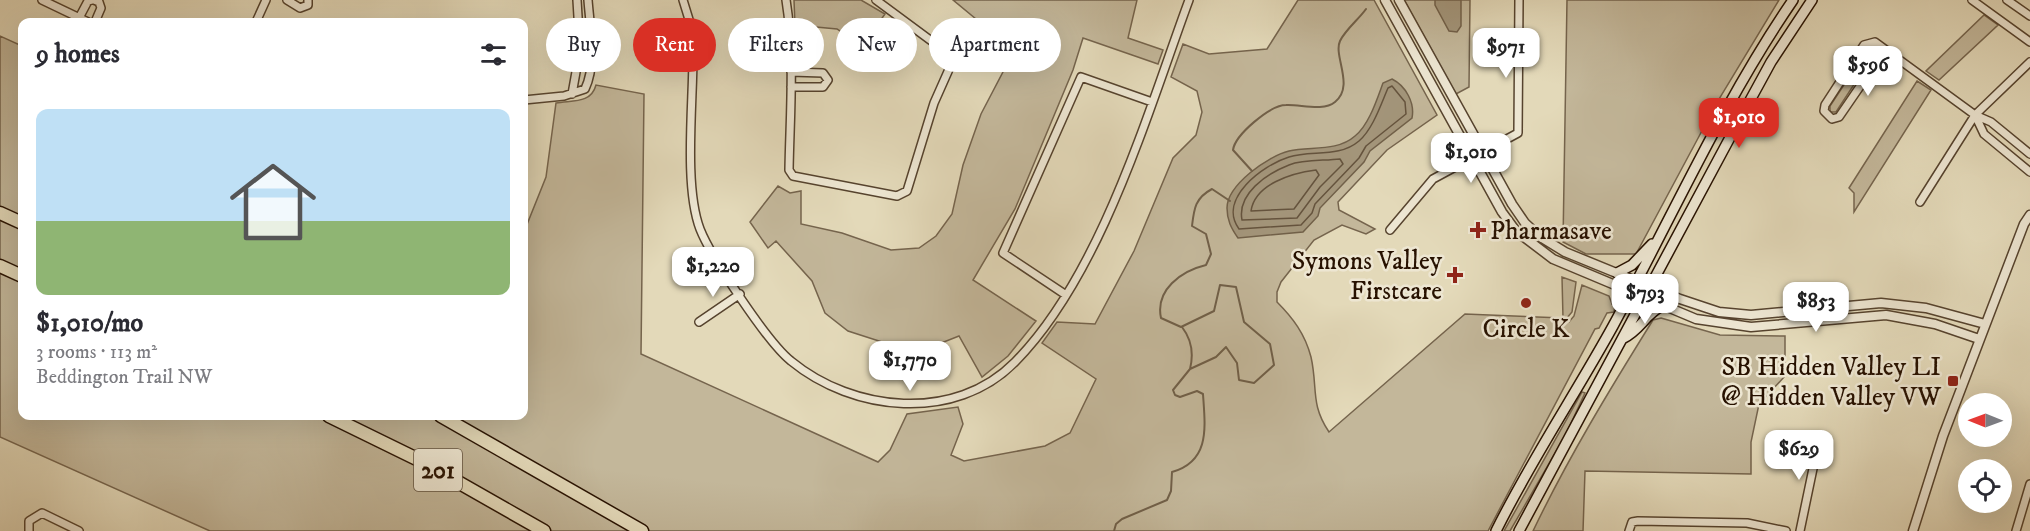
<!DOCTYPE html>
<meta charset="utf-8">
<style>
:root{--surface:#fff;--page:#f7f7f7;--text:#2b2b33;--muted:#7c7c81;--line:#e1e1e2;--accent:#d93025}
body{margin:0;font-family:"IM FELL DW Pica",serif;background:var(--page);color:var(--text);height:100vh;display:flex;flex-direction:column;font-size:22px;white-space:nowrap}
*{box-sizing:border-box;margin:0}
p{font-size:20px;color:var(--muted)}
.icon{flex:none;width:33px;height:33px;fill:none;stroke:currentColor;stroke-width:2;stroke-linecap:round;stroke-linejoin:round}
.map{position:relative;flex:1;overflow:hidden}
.panel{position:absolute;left:18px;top:18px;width:510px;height:402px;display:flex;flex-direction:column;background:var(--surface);border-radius:12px;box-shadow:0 6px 24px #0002}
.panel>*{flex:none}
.hud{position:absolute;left:546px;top:18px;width:570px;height:54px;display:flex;gap:12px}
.needle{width:39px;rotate:271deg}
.fabs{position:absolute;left:1958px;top:393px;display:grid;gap:12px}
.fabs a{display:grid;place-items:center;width:54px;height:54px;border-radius:50%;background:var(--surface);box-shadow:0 6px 24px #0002;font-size:30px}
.price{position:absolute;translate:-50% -51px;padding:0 14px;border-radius:12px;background:#fff;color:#222;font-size:20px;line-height:39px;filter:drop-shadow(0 2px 3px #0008)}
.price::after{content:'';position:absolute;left:50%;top:36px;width:18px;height:14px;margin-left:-9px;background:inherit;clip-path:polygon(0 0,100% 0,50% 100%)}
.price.current{background:var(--accent);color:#fff}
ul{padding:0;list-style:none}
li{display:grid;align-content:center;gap:12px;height:318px;padding:0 18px}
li+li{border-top:2px solid var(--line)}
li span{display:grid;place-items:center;height:186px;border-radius:12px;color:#555}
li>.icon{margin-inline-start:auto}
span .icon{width:108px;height:108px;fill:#fffc;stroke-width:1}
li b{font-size:26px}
h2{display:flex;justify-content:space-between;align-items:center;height:72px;padding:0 18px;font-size:26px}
.tag{padding:0 21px;border-radius:27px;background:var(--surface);box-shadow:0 6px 24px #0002;font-size:21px;line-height:54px}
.tag.current{background:var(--accent);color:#fff}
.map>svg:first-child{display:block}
.green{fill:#c3b79a;stroke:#75644d;stroke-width:1.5}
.water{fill:#a3957a;stroke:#716049;stroke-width:1.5}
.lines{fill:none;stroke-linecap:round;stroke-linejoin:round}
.shore{stroke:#65533d;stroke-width:1.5}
.stream{stroke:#716049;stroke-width:2}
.minor-casing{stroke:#56432e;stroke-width:10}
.tertiary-casing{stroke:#56432e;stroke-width:11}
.secondary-casing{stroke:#271100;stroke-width:12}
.motorway-casing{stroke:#271100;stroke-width:15}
.minor{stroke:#ede6d2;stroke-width:7}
.tertiary{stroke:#ede6d2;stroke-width:8}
.secondary{stroke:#ede6d2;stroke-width:9}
.motorway{stroke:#e3d9b9;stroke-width:12}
.poi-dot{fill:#8f2418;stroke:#ede6d2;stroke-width:2}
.labels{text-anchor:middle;stroke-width:5;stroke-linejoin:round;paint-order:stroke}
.shield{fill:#ede6d2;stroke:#62513f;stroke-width:1.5}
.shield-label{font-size:24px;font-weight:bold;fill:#271100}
.poi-label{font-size:26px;fill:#271100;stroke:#ede6d2;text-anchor:end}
</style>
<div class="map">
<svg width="2030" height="531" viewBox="0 0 2030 531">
<rect width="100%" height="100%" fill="#e3d9b9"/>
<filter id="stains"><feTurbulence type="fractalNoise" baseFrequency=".00333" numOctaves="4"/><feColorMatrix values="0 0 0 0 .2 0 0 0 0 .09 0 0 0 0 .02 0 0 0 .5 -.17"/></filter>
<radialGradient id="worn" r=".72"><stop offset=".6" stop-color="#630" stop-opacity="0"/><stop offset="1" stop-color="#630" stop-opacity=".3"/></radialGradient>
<!-- green -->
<path class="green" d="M794,0h67l24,14 -23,32 -25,-17 -42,-4z
M953,0h184l-9,38 35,12 -5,14 -75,-26 -10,32 -58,139 -42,71 63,41 -28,35 -26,21 -23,-41 -43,17 -68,-22 -23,-18 -13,-32 -36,-40 -8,7 -18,-26 28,-36 12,7 11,-2v33l41,9 49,17 28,-2 17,-12 16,-22 11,-49 18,-51 24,-46v-25z
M1298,0h76l63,115 -50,35 -49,52 1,8 36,19 -9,5 -24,-9 -28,15 -33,42 -4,10v10c16,16 28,32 34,55 7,31 -1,47 18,75l136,-118 98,4 -1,-41 14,5 -4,30 -6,7 3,3 5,-6 8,-31 27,11 3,8 3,-1 -1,9 -7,1 -8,15 -4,1 -107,202h-1278l-210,-94v-401l22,10v370h502v-184l22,-55 10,-74c16,-3 35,1 40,-18l48,9 -3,260 237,108 12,-12 17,-36 51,-7 5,17 -12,31 13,6 81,-15 25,-13 26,-54 -54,-36 15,-21 38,2 39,-73 39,-93 23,-23 6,-23 -5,-21 -26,-14 12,-33 26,10 58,-5z
M1404,0h66l-1,87 -13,7z
M1567,0h212l-60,99 -83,155h-50l-23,-12z
M1984,15l14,10 -59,55 -13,-9z
M1876,51l-40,61h-6v-6l35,-53z
M1917,81l14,9 -77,122v-19l-5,-5z
M1661,318l59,17 65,1v40l-26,28 -8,38v32l-166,-3 -2,60h-50c35,-73 77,-142 120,-211z
M1582,392l3,1 -20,43 -55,95h-6z"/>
<!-- water -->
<path class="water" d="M1435,0h26v26l-4,6 -8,-1 -14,-26z
M1392,79c14,7 23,24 20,39l-42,33 -6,11 -44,46 -2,8 -15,16 -65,6c-7,-10 -11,-18 -11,-30 0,-23 41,-52 62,-57 21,-5 48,1 66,-15 14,-11 22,-37 28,-53z"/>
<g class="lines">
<!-- shore -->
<path class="shore" d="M1392,86l13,16 1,12 -40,32 -7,12 -44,46 -3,9 -11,12 -62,4c-22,-30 24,-64 50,-72 23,-7 50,1 70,-16 14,-12 22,-37 29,-53z
M1340,159l3,5 -23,23 -23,31 -55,2c-5,-26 24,-46 47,-55 15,-6 35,-4 51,-6z
M1316,170l3,5 -25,34 -43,2c4,-27 41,-38 65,-41z"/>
<!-- stream -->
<path class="stream" d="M1252,171l-19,-21c2,-15 37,-45 53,-45 14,-1 37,7 49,-3 20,-16 -2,-46 5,-61 5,-11 19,-22 26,-32
M1182,327c10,13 12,26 8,42
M1114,531l2,-7 6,-5 45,-19 4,-9 1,-19c39,-11 33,-46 31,-78l-6,-3 -17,6 -5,-2 -2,-5 17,-21 26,-12 10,-10 11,16 2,17 15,3 20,-18 -4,-21 -26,-22 -8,-35 -16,-2 -6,26 -33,16 -20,-9c-6,-28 20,-47 45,-53l5,-11 -5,-20 -14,-8c2,-17 3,-28 20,-37l18,12"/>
<!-- minor casing -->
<g class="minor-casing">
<path id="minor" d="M42,0l46,22
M94,0l5,2 2,6 -6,14
M287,0l13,8 8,-3v-5
M683,0l8,26 2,20c1,51 -10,138 7,183 11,28 68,114 91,132 62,51 164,62 224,1 86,-87 132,-248 174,-362
M786,0c9,56 4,113 3,170l4,6 104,20 10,-5 27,-88 16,-36 -1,-13 -73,-54
M1972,0l58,42
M2007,0l23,16
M79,18l9,-17 4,-1
M256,22l10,-22
M1885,50l-46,67 -7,2 -8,-8 1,-6 39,-60 11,-3 100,73 16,7 39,32
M791,87h32l5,-7 -5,-7 -32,-1
M572,94l8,-44 -3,-50
M524,100l40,-4 21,-7c12,-25 5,-62 3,-89
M1975,115l9,19 46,38
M1920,202l55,-87 55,-53
M1390,230l43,-51 85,-46 1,-133
M1066,295l-63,-42 78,-176 71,25
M699,322l41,-28
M29,531v-10l13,-8 37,18
M1629,531l3,-9 6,-1 109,2 39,8
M1800,531l20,-96
M2016,531l14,-47"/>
</g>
<!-- tertiary casing -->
<g class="tertiary-casing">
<path id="tertiary" d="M1385,0l117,212 14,19 37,28 143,60 55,8 135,-12 49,9 44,15
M1399,0l113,204 13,19 14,13 26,16 115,47 39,13 32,3 130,-12 45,5 59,16
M1913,531l30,-95 81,-212 6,-9"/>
</g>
<!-- secondary casing -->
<g class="secondary-casing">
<path id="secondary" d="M1617,273l15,-8 20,-21
M1622,339c19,-9 23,-25 40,-33
M1496,531c35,-71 79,-136 117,-205 59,-109 110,-224 180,-326
M1519,531l222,-414 30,-55 41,-62"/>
</g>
<!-- motorway casing -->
<g class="motorway-casing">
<path id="motorway" d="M0,213l22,10
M0,266l22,10
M329,416l92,45 123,70
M441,416l201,115"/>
</g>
<!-- minor -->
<use href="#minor" class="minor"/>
<!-- tertiary -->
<use href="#tertiary" class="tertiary"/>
<!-- secondary -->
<use href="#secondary" class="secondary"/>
<!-- motorway -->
<use href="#motorway" class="motorway"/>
</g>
<!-- markers -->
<g class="poi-dot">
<path d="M1475 221h6v6h6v6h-6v6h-6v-6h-6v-6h6z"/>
<path d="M1452 266h6v6h6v6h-6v6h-6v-6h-6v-6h6z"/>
<circle cx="1526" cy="303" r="6"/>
<rect x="1947" y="375" width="12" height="12" rx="3"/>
</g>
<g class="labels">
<!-- shield labels -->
<rect class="shield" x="414" y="449" width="48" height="42" rx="4.5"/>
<g class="shield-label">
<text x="438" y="478">201</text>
</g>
<!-- poi labels -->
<g class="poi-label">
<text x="1490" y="239" text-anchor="start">Pharmasave</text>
<text x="1442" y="269">Symons Valley<tspan x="1442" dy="30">Firstcare</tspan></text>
<text x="1526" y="337" text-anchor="middle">Circle K</text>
<text x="1941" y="375">SB Hidden Valley LI<tspan x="1941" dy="30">@ Hidden Valley VW</tspan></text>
</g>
</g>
<rect width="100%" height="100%" filter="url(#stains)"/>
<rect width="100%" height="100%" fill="url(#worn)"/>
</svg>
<div class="fabs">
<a><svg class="needle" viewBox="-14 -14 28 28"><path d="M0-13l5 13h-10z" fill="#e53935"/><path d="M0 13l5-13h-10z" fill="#7c7c81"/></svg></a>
<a><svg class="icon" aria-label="locate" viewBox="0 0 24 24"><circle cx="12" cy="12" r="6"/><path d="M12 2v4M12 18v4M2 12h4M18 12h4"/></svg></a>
</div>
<b class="price" style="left:1506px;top:79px">$971</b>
<b class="price" style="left:1868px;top:97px">$596</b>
<b class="price current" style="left:1739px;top:149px">$1,010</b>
<b class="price" style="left:1471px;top:184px">$1,010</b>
<b class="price" style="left:713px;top:298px">$1,220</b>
<b class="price" style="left:1645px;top:325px">$793</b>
<b class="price" style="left:1816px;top:333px">$853</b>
<b class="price" style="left:910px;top:392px">$1,770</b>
<b class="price" style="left:1799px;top:481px">$629</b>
<div class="hud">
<a class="tag">Buy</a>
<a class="tag current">Rent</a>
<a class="tag">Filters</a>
<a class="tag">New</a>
<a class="tag">Apartment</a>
</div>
<section class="panel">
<h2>9 homes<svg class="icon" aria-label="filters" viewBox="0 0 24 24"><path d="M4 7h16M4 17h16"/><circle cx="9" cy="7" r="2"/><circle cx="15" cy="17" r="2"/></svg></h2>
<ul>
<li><span style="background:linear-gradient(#bfe0f5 60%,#8fb573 0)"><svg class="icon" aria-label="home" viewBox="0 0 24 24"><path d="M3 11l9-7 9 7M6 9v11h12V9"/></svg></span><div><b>$1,010/mo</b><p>3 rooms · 113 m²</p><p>Beddington Trail NW</p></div></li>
</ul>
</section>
</div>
